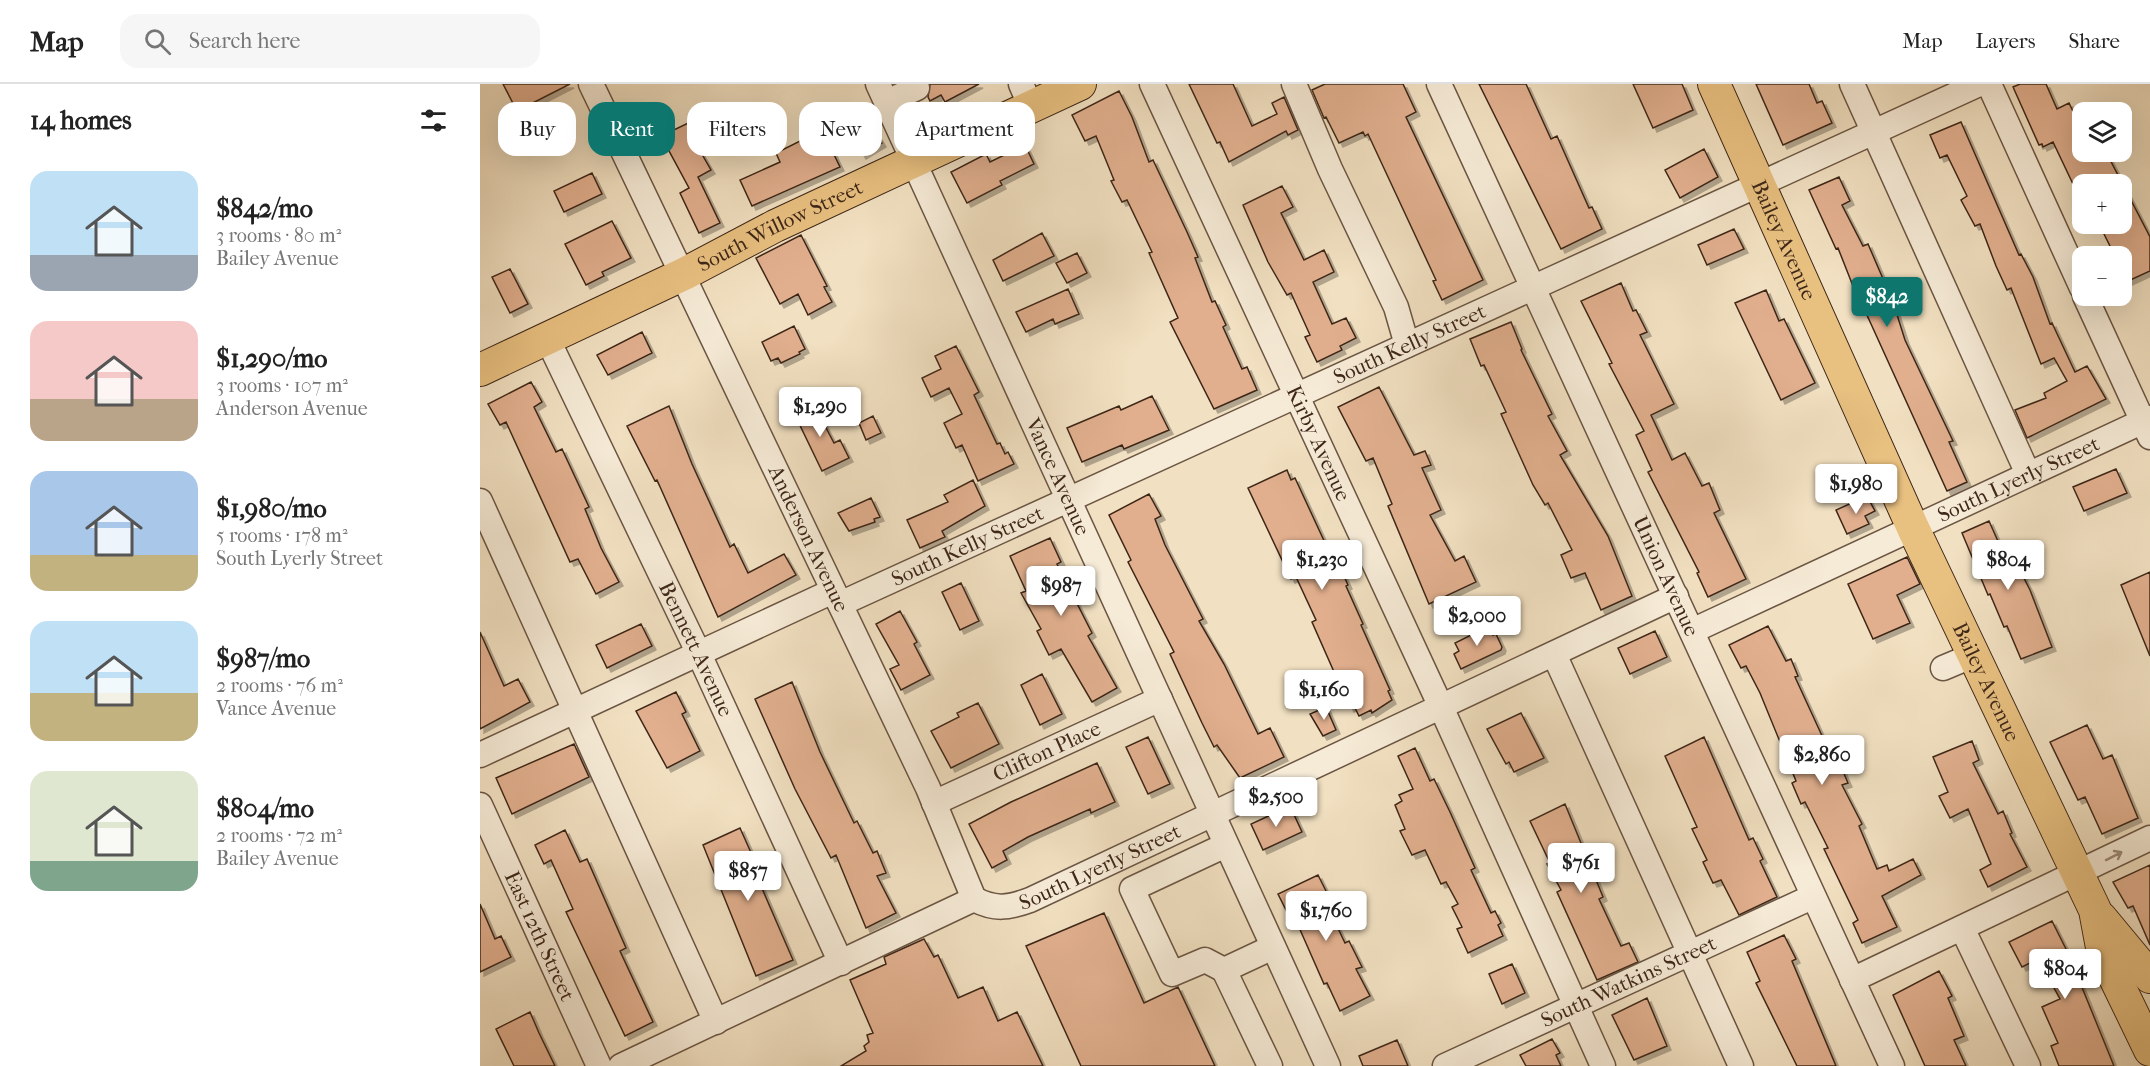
<!DOCTYPE html>
<meta charset="utf-8">
<style>
:root{--surface:#fff;--page:#f6f6f6;--text:#222;--muted:#767676;--line:#e0e0e0;--accent:#0f766e}
body{margin:0;font-family:"IM FELL French Canon",serif;background:var(--page);color:var(--text);height:100vh;display:flex;flex-direction:column;font-size:22px;white-space:nowrap}
*{box-sizing:border-box;margin:0}
p{font-size:20px;color:var(--muted)}
.icon{flex:none;width:33px;height:33px;fill:none;stroke:currentColor;stroke-width:2;stroke-linecap:round;stroke-linejoin:round}
.map{position:relative;flex:1;overflow:hidden}
.drawer{display:flex;flex-direction:column;background:var(--surface);width:480px}
.drawer>*{flex:none}
.banner{position:absolute;left:18px;top:18px;width:570px;height:54px;display:flex;gap:12px}
.tools{position:absolute;left:1592px;top:18px;display:grid;gap:12px}
.tools a{display:grid;place-items:center;width:60px;height:60px;border-radius:12px;background:var(--surface);box-shadow:0 6px 24px #0002;font-size:30px}
.price{position:absolute;translate:-50% -51px;padding:0 14px;border-radius:6px;background:#fff;color:#222;font-size:20px;line-height:39px;filter:drop-shadow(0 2px 3px #0008)}
.price::after{content:'';position:absolute;left:50%;top:36px;width:18px;height:14px;margin-left:-9px;background:inherit;clip-path:polygon(0 0,100% 0,50% 100%)}
.price.selected{background:var(--accent);color:#fff}
ul{padding:0;list-style:none}
li{display:flex;align-items:center;gap:18px;height:150px;padding:0 30px}
li span{display:grid;place-items:center;flex:none;width:168px;height:120px;border-radius:18px;color:#555}
li>.icon{margin-inline-start:auto}
span .icon{width:72px;height:72px;fill:#fffc;stroke-width:1}
li b{font-size:26px}
h2{display:flex;justify-content:space-between;align-items:center;height:72px;padding:0 30px;font-size:26px}
.chip{padding:0 21px;border-radius:18px;background:var(--surface);box-shadow:0 6px 24px #0002;font-size:21px;line-height:54px}
.chip.selected{background:var(--accent);color:#fff}
header{display:flex;align-items:center;gap:36px;box-sizing:border-box;height:84px;padding:0 30px;background:var(--surface);border-bottom:2px solid var(--line)}
header strong{font-size:28px}
nav{display:flex;gap:33px;margin-inline-start:auto;font-size:21px}
.search{width:420px;height:54px;background:var(--page);display:flex;align-items:center;gap:15px;box-sizing:border-box;padding:0 21px;border-radius:18px;color:var(--muted);font-size:22px}
main{display:flex;flex:1;min-height:0}
.map>svg:first-child{display:block}
.building{fill:#e1af8e;stroke:#3e2719;stroke-width:1.5;filter:url(#shadow)}
.lines{fill:none;stroke-linecap:round;stroke-linejoin:round}
.minor-casing{stroke:#6b5543;stroke-width:27}
.major-casing{stroke:#3e2719;stroke-width:34}
.minor{stroke:#f6ebd7;stroke-width:24}
.major{stroke:#e8c080;stroke-width:32}
.oneway{stroke:#9a8978}
.labels{text-anchor:middle;stroke-width:4.5;stroke-linejoin:round;paint-order:stroke}
.street-label{font-size:21px;fill:#3e2719;stroke:#f6ebd7}
</style>
<header>
<strong>Map</strong>
<div class="search"><svg class="icon" aria-label="search" viewBox="0 0 24 24"><circle cx="10" cy="10" r="6"/><path d="M15 15l6 6"/></svg>Search here</div>
<nav><a>Map</a><a>Layers</a><a>Share</a></nav>
</header>
<main>
<section class="drawer">
<h2>14 homes<svg class="icon" aria-label="filters" viewBox="0 0 24 24"><path d="M4 7h16M4 17h16"/><circle cx="9" cy="7" r="2"/><circle cx="15" cy="17" r="2"/></svg></h2>
<ul>
<li><span style="background:linear-gradient(#bfe0f5 70%,#9aa5b1 0)"><svg class="icon" aria-label="home" viewBox="0 0 24 24"><path d="M3 11l9-7 9 7M6 9v11h12V9"/></svg></span><div><b>$842/mo</b><p>3 rooms · 80 m²</p><p>Bailey Avenue</p></div></li>
<li><span style="background:linear-gradient(#f6c9c9 65%,#b9a48a 0)"><svg class="icon" aria-label="home" viewBox="0 0 24 24"><path d="M3 11l9-7 9 7M6 9v11h12V9"/></svg></span><div><b>$1,290/mo</b><p>3 rooms · 107 m²</p><p>Anderson Avenue</p></div></li>
<li><span style="background:linear-gradient(#a9c7e8 70%,#c2b280 0)"><svg class="icon" aria-label="home" viewBox="0 0 24 24"><path d="M3 11l9-7 9 7M6 9v11h12V9"/></svg></span><div><b>$1,980/mo</b><p>5 rooms · 178 m²</p><p>South Lyerly Street</p></div></li>
<li><span style="background:linear-gradient(#bfe0f5 60%,#c2b280 0)"><svg class="icon" aria-label="home" viewBox="0 0 24 24"><path d="M3 11l9-7 9 7M6 9v11h12V9"/></svg></span><div><b>$987/mo</b><p>2 rooms · 76 m²</p><p>Vance Avenue</p></div></li>
<li><span style="background:linear-gradient(#dfe7d0 75%,#7fa58c 0)"><svg class="icon" aria-label="home" viewBox="0 0 24 24"><path d="M3 11l9-7 9 7M6 9v11h12V9"/></svg></span><div><b>$804/mo</b><p>2 rooms · 72 m²</p><p>Bailey Avenue</p></div></li>
</ul>
</section>
<div class="map">
<svg width="1670" height="982" viewBox="0 0 1670 982">
<defs>
<filter id="shadow"><feDropShadow dx="4" dy="4" stdDeviation="0" flood-color="#0004"/></filter>
</defs>
<rect width="100%" height="100%" fill="#f1e0c1"/>
<filter id="stains"><feTurbulence type="fractalNoise" baseFrequency=".00333" numOctaves="4"/><feColorMatrix values="0 0 0 0 .2 0 0 0 0 .09 0 0 0 0 .02 0 0 0 .5 -.17"/></filter>
<radialGradient id="worn" r=".72"><stop offset=".6" stop-color="#630" stop-opacity="0"/><stop offset="1" stop-color="#630" stop-opacity=".3"/></radialGradient>
<!-- building -->
<path class="building" d="M23,0h67l-53,27z
M450,0h49l-34,18 -4,-7 -11,6 -2,-4z
M709,0h44l19,42 25,-12 -5,-11 12,-6 14,33 -10,5 -2,-4 -57,31 -9,-20 -3,1z
M845,0h78l13,28 -10,5 77,163 -41,20 -9,-19 3,-1 -68,-146 -3,2 -2,-4 -24,11 -13,-26 -2,1 -12,-28z
M999,0h47l25,55 6,-3 32,72 3,-1 10,22 -41,20z
M1153,0h49l11,26 -40,18z
M1276,0h53l8,19 5,-2 10,22 -49,22z
M1540,0h26l11,25 12,-6 13,27v22h24l44,85v34l-24,11 -5,-11v-15h-6l-16,-32h22v-40h-39v19l-29,-61 -10,5 -1,-3 -3,1 -26,-58z
M639,7l13,26 17,45 4,-2 34,72 11,25 -3,1 17,44 3,-1 11,24 -3,2 19,42 5,-2 10,23 -43,19 -44,-87 8,-4 -29,-65 3,-1 -25,-52 -5,2 -11,-21 3,-1 -18,-44 -11,5 -13,-26z
M380,21l22,38 -20,12 -22,-39z
M223,32l9,18 -17,8 16,28 -13,7 22,46 -21,10 -19,-40 9,-5 -28,-52z
M1481,38l58,133 2,-1 12,23 17,47 2,-1 23,49 12,-6 19,33 -79,39 -12,-28 31,-12 -2,-5 23,-12 -13,-23 -13,6 -30,-76 -4,2 -11,-24 -16,-42 -5,2 -14,-26 6,-4 -20,-41 -7,3 -10,-23z
M342,46l18,37 -88,39 -12,-26 40,-18 -4,-9z
M545,61l9,19 -34,17 2,4 -35,18 -16,-31 35,-18 4,8z
M1224,65l14,28 -38,21 -15,-28z
M112,89l10,21 -38,18 -10,-21z
M1359,93l11,24 -8,4 21,41 5,-2 25,58 12,38 48,101 -4,1 18,40 -20,9 -81,-178 -2,1 -26,-66 -2,1 -27,-59z
M802,102l11,21 -12,6 23,47 20,-10 10,22 -21,10 19,42 14,-6 10,20 -16,8 2,4 -25,12 -12,-25 5,-2 -19,-42 -4,2 -19,-33 -25,-57z
M132,137l19,37 -29,14 2,4 -18,9 -21,-41z
M1254,145l10,20 -37,16 -9,-20z
M562,149l12,23 -51,25 -10,-21z
M321,151l26,51 -3,1 8,15 -24,13 -10,-21 -18,10 -24,-46z
M597,169l10,20 -20,10 -11,-20z
M30,185l18,35 -18,9 -18,-36z
M1141,199l12,28 3,-1 11,22 -7,3 34,69 -23,11 21,45 13,-7 17,33 7,-3 11,27 -6,3 32,66 -38,18 -11,-24 2,-1 -51,-100 4,-2 -16,-35 8,-4 -35,-67 3,-1 -31,-62z
M588,205l11,25 -24,10 -2,-5 -27,13 -10,-20z
M1286,206l13,31 5,-2 31,64 -34,17 -46,-97z
M1031,238l11,27 -1,1 31,64 -4,2 19,35 -7,4 48,81 24,60 -31,14 -16,-37 -14,5 -10,-23 11,-5 -24,-47 -3,2 -12,-20 -32,-71 5,-2 -22,-47 -3,1 -11,-27z
M314,242l11,23 -6,3 1,2 -19,9 -3,-5 -7,3 -9,-19z
M162,248l10,21 -44,22 -11,-20z
M476,262l23,46 -5,3 23,49 3,-1 5,11 3,-2 6,12 -36,17 -16,-36 -6,3 -12,-25 18,-9 -13,-26 -18,9 -9,-19 19,-9 -6,-13z
M51,298l11,20 -8,5 22,45 6,-3 27,58 -4,2 16,39 18,34 -23,12 -18,-35 -8,3 -64,-140 -6,3 -12,-21z
M899,303l35,68 11,-4 6,14 -9,3 19,42 -11,5 25,46 9,-5 12,26 -47,22 -41,-98 4,-2 -19,-46 -7,3 -28,-54z
M672,312l17,34 -45,19 -2,-4 -40,17 -15,-34 52,-22 2,4z
M333,319l21,40 6,-3 9,18 -27,13 -28,-58z
M189,322l23,58 38,83 4,-3 14,29 36,-19 12,21 -78,42 -61,-137 -2,1 -28,-55z
M393,332l8,17 -15,7 -7,-17z
M1636,385l11,24 -43,18 -11,-24z
M807,386l4,10 4,-2 44,95 3,-1 6,13 -2,1 17,38 -2,1 29,65 -2,1 4,9 -20,13 -1,-3 -12,6 -5,-10 -4,2 -38,-86 4,-2 -20,-43 -5,2 -43,-91z
M493,396l12,26 -43,25 3,6 -25,11 -13,-28 41,-18 -4,-7z
M669,410l12,22 -6,3 10,26 38,74 -4,2 25,43 34,70 12,-6 14,29 -44,21 -23,-33 -3,2 -12,-24 -32,-69 4,-2 -46,-90 3,-2 -22,-45z
M1387,412l8,15 -10,5 4,8 -22,10 -11,-24z
M391,414l9,19 -6,2 1,3 -26,9 -11,-18z
M1509,437l16,36 7,-2 18,35 22,57 -31,12 -14,-33 -3,1 -14,-33 -2,1 -26,-62z
M570,454l11,24 -4,2 35,69 -4,3 29,52 -25,14 -31,-53 -12,6 -12,-24 4,-2 -20,-36 5,-2 -16,-35z
M1427,473l13,27 -23,11 13,28 -37,16 -25,-55z
M1670,488v84l-29,-71z
M481,499l18,38 -19,9 -18,-38z
M420,527l17,31 -3,2 16,31 -29,15 -11,-21 9,-4 -23,-41z
M161,540l11,22 -45,22 -11,-23z
M1009,542l4,9 3,-1 6,13 -1,3 -40,19 -7,-15 5,-3 -4,-8z
M1288,542l18,35 5,-2 7,17 -3,1 40,87 4,-2 9,21 -6,2 20,39 -3,2 18,43 10,-4 2,6 24,-12 8,16 -39,21 15,31 -35,16 -9,-20 5,-3 -34,-71 4,-1 -23,-46 -4,2 -9,-21 4,-2 -36,-88 -14,-27 -5,2 -12,-23z
M1175,547l12,26 -37,17 -12,-26z
M0,548l24,54 14,-7 12,23 -50,27z
M562,590l20,40 -22,11 -19,-40z
M312,598l28,70 34,71 3,-2 16,32 4,-2 9,22 -9,3 19,37 -30,15 -30,-73 -5,3 -36,-69 -40,-90z
M196,608l10,20 -4,2 18,37 -33,17 -31,-57z
M498,619l21,41 -48,24 -20,-37 28,-14 -2,-4z
M846,623l10,23 -13,6 -13,-22z
M1041,629l23,45 -30,14 -5,-10 -3,2 -19,-35z
M1607,641l16,34 9,-4 26,63 -36,16 -17,-37 -7,3 -28,-58z
M668,653l22,47 -22,10 -22,-47z
M1224,653l45,103 4,-2 10,21 -3,2 17,36 -38,18 -18,-35 -8,3 -10,-21 4,-2 -15,-31 5,-2 -32,-71z
M1492,657l7,19 -6,3 25,51 5,-3 9,22 -2,1 17,33 -39,20 -8,-17 11,-6 -23,-55 -18,9 -11,-22 9,-4 -15,-35z
M94,660l15,33 -77,37 -16,-36z
M935,664l15,33 4,-2 16,33 25,56 -4,2 20,43 4,-2 6,12 -3,2 5,11 -35,17 -11,-24 5,-2 -10,-20 6,-3 -12,-22 -5,2 -16,-34 -13,5 -12,-24 5,-2 -10,-24 7,-4 -3,-6 14,-6 -15,-33z
M617,679l18,39 -24,11 -1,-4 -62,28 -25,14 4,9 -15,8 -23,-44 42,-22z
M1085,720l38,93 -4,2 22,47 8,-3 9,19 -41,18 -40,-88 4,-2 -14,-26 3,-1 -20,-42z
M810,722l12,26 -39,18 -12,-26z
M260,744l25,56 -4,2 32,74 -37,16 -53,-131z
M85,746l15,32 7,-3 39,89 -6,3 33,71 -28,14 -59,-124 7,-3 -22,-49 -7,4 -9,-19z
M1670,781v80l-17,-39 -5,2 -15,-26z
M838,791l12,24 -5,2 20,42 4,-2 13,26 -6,2 14,27 -30,15 -13,-28 -3,1 -30,-68 -4,2 -12,-24z
M0,820l15,35 6,-3 10,21 -31,15z
M624,829l40,90 34,-16 37,79h-134l-55,-120z
M1572,837l17,34 3,-1 13,23 -6,3 35,86h-55l-8,-20 7,-3 -16,-36 18,-8 -22,-40 -16,8 -13,-25z
M1304,851l12,24 -4,2 44,105h-39l-41,-83 4,-2 -13,-29z
M444,855l10,18 4,-2 20,43 25,-11 15,34 19,-9 26,54h-202l25,-15 -2,-5 5,-4 -2,-7 6,-2 -23,-53 36,-16 -2,-7z
M1032,880l13,29 -23,11 -13,-30z
M1459,887l13,25 -4,2 16,38 -10,4 12,26h-41l-32,-71z
M1167,914l20,48 -33,14 -22,-45z
M50,928l9,21 16,33h-41l-18,-37z
M1072,955l8,14 -4,2 5,11h-35l-6,-11z
M917,956l11,26h-45l-4,-10z"/>
<g class="lines">
<!-- minor casing -->
<g class="minor-casing">
<g id="minor">
<path id="s1" d="M111,0l337,704 46,111"/>
<path id="s2" d="M398,0l450,982"/>
<path d="M541,0l10,23"/>
<path id="s3" d="M672,0l289,623 162,359"/>
<path d="M814,0l36,85 66,138 11,38"/>
<path id="s4" d="M959,0l453,982"/>
<path d="M1372,0l176,390"/>
<path d="M1509,0l93,204"/>
<path d="M407,18l30,-14"/>
<path d="M1605,212l65,141"/>
<path id="s5" d="M67,254l152,316 142,309"/>
<path d="M0,417l236,521"/>
<path id="s6" d="M360,520l1139,-520"/>
<path id="s7" d="M1212,547l458,-213"/>
<path d="M1074,570l187,412"/>
<path d="M1463,584l31,-13"/>
<path d="M0,671l353,-164"/>
<path id="s8" d="M454,719l226,-104"/>
<path id="s9" d="M0,721l119,261"/>
<path d="M1482,844l66,138"/>
<path d="M744,886l-19,-10 -33,14 -40,-85 94,-44"/>
<path d="M1372,896l298,-142"/>
<path id="s10" d="M141,982l353,-167c21,11 34,9 56,1l646,-304"/>
<path d="M790,982l-46,-96 49,-23"/>
<path id="s11" d="M965,982l367,-169"/>
</g>
</g>
<!-- major casing -->
<g class="major-casing">
<g id="major">
<path id="s12" d="M1234,0l199,444 182,382 8,43 47,97"/>
<path id="s13" d="M0,286l204,-96 91,-48 305,-142"/>
<path d="M1621,834l49,59"/>
</g>
</g>
<!-- minor -->
<use href="#minor" class="minor"/>
<!-- major -->
<use href="#major" class="major"/>
</g>
<!-- one-way arrows -->
<defs><path id="oneway-shaft" d="M-6 0H5M1.5-3L5.5 0L1.5 3" fill="none" stroke-width="1.6" stroke-linecap="round" stroke-linejoin="round" transform="scale(1.5)"/></defs>
<use class="oneway" href="#oneway-shaft" transform="translate(1634 772) rotate(-27)"/>
<g class="labels">
<!-- street labels -->
<g class="street-label">
<text dy="7" stroke="none"><textPath href="#s13" startOffset="333">South Willow Street</textPath></text>
<text dy="7" stroke="none"><textPath href="#s12" startOffset="171">Bailey Avenue</textPath></text>
<text dy="7" stroke="none"><textPath href="#s6" startOffset="626">South Kelly Street</textPath></text>
<text dy="7" stroke="none"><textPath href="#s3" startOffset="396">Kirby Avenue</textPath></text>
<text dy="7" stroke="none"><textPath href="#s2" startOffset="432">Vance Avenue</textPath></text>
<text dy="7" stroke="none"><textPath href="#s7" startOffset="360">South Lyerly Street</textPath></text>
<text dy="7" stroke="none"><textPath href="#s1" startOffset="504">Anderson Avenue</textPath></text>
<text dy="7" stroke="none"><textPath href="#s6" startOffset="140">South Kelly Street</textPath></text>
<text dy="7" stroke="none"><textPath href="#s4" startOffset="542">Union Avenue</textPath></text>
<text dy="7" stroke="none"><textPath href="#s5" startOffset="345">Bennett Avenue</textPath></text>
<text dy="7" stroke="none"><textPath href="#s12" startOffset="657">Bailey Avenue</textPath></text>
<text dy="7" stroke="none"><textPath href="#s8" startOffset="124">Clifton Place</textPath></text>
<text dy="7" stroke="none"><textPath href="#s10" startOffset="526">South Lyerly Street</textPath></text>
<text dy="7" stroke="none"><textPath href="#s9" startOffset="144">East 12th Street</textPath></text>
<text dy="7" stroke="none"><textPath href="#s11" startOffset="202">South Watkins Street</textPath></text>
</g>
</g>
<rect width="100%" height="100%" filter="url(#stains)"/>
<rect width="100%" height="100%" fill="url(#worn)"/>
</svg>
<div class="tools">
<a><svg class="icon" aria-label="layers" viewBox="0 0 24 24"><path d="M12 4l9 5-9 5-9-5zM3 14l9 5 9-5"/></svg></a>
<a>+</a>
<a>−</a>
</div>
<b class="price selected" style="left:1407px;top:244px">$842</b>
<b class="price" style="left:340px;top:354px">$1,290</b>
<b class="price" style="left:1376px;top:431px">$1,980</b>
<b class="price" style="left:842px;top:507px">$1,230</b>
<b class="price" style="left:1528px;top:507px">$804</b>
<b class="price" style="left:581px;top:533px">$987</b>
<b class="price" style="left:997px;top:563px">$2,000</b>
<b class="price" style="left:844px;top:637px">$1,160</b>
<b class="price" style="left:1342px;top:702px">$2,860</b>
<b class="price" style="left:796px;top:744px">$2,500</b>
<b class="price" style="left:1101px;top:810px">$761</b>
<b class="price" style="left:268px;top:818px">$857</b>
<b class="price" style="left:846px;top:858px">$1,760</b>
<b class="price" style="left:1585px;top:916px">$804</b>
<div class="banner">
<a class="chip">Buy</a>
<a class="chip selected">Rent</a>
<a class="chip">Filters</a>
<a class="chip">New</a>
<a class="chip">Apartment</a>
</div>
</div>
</main>
